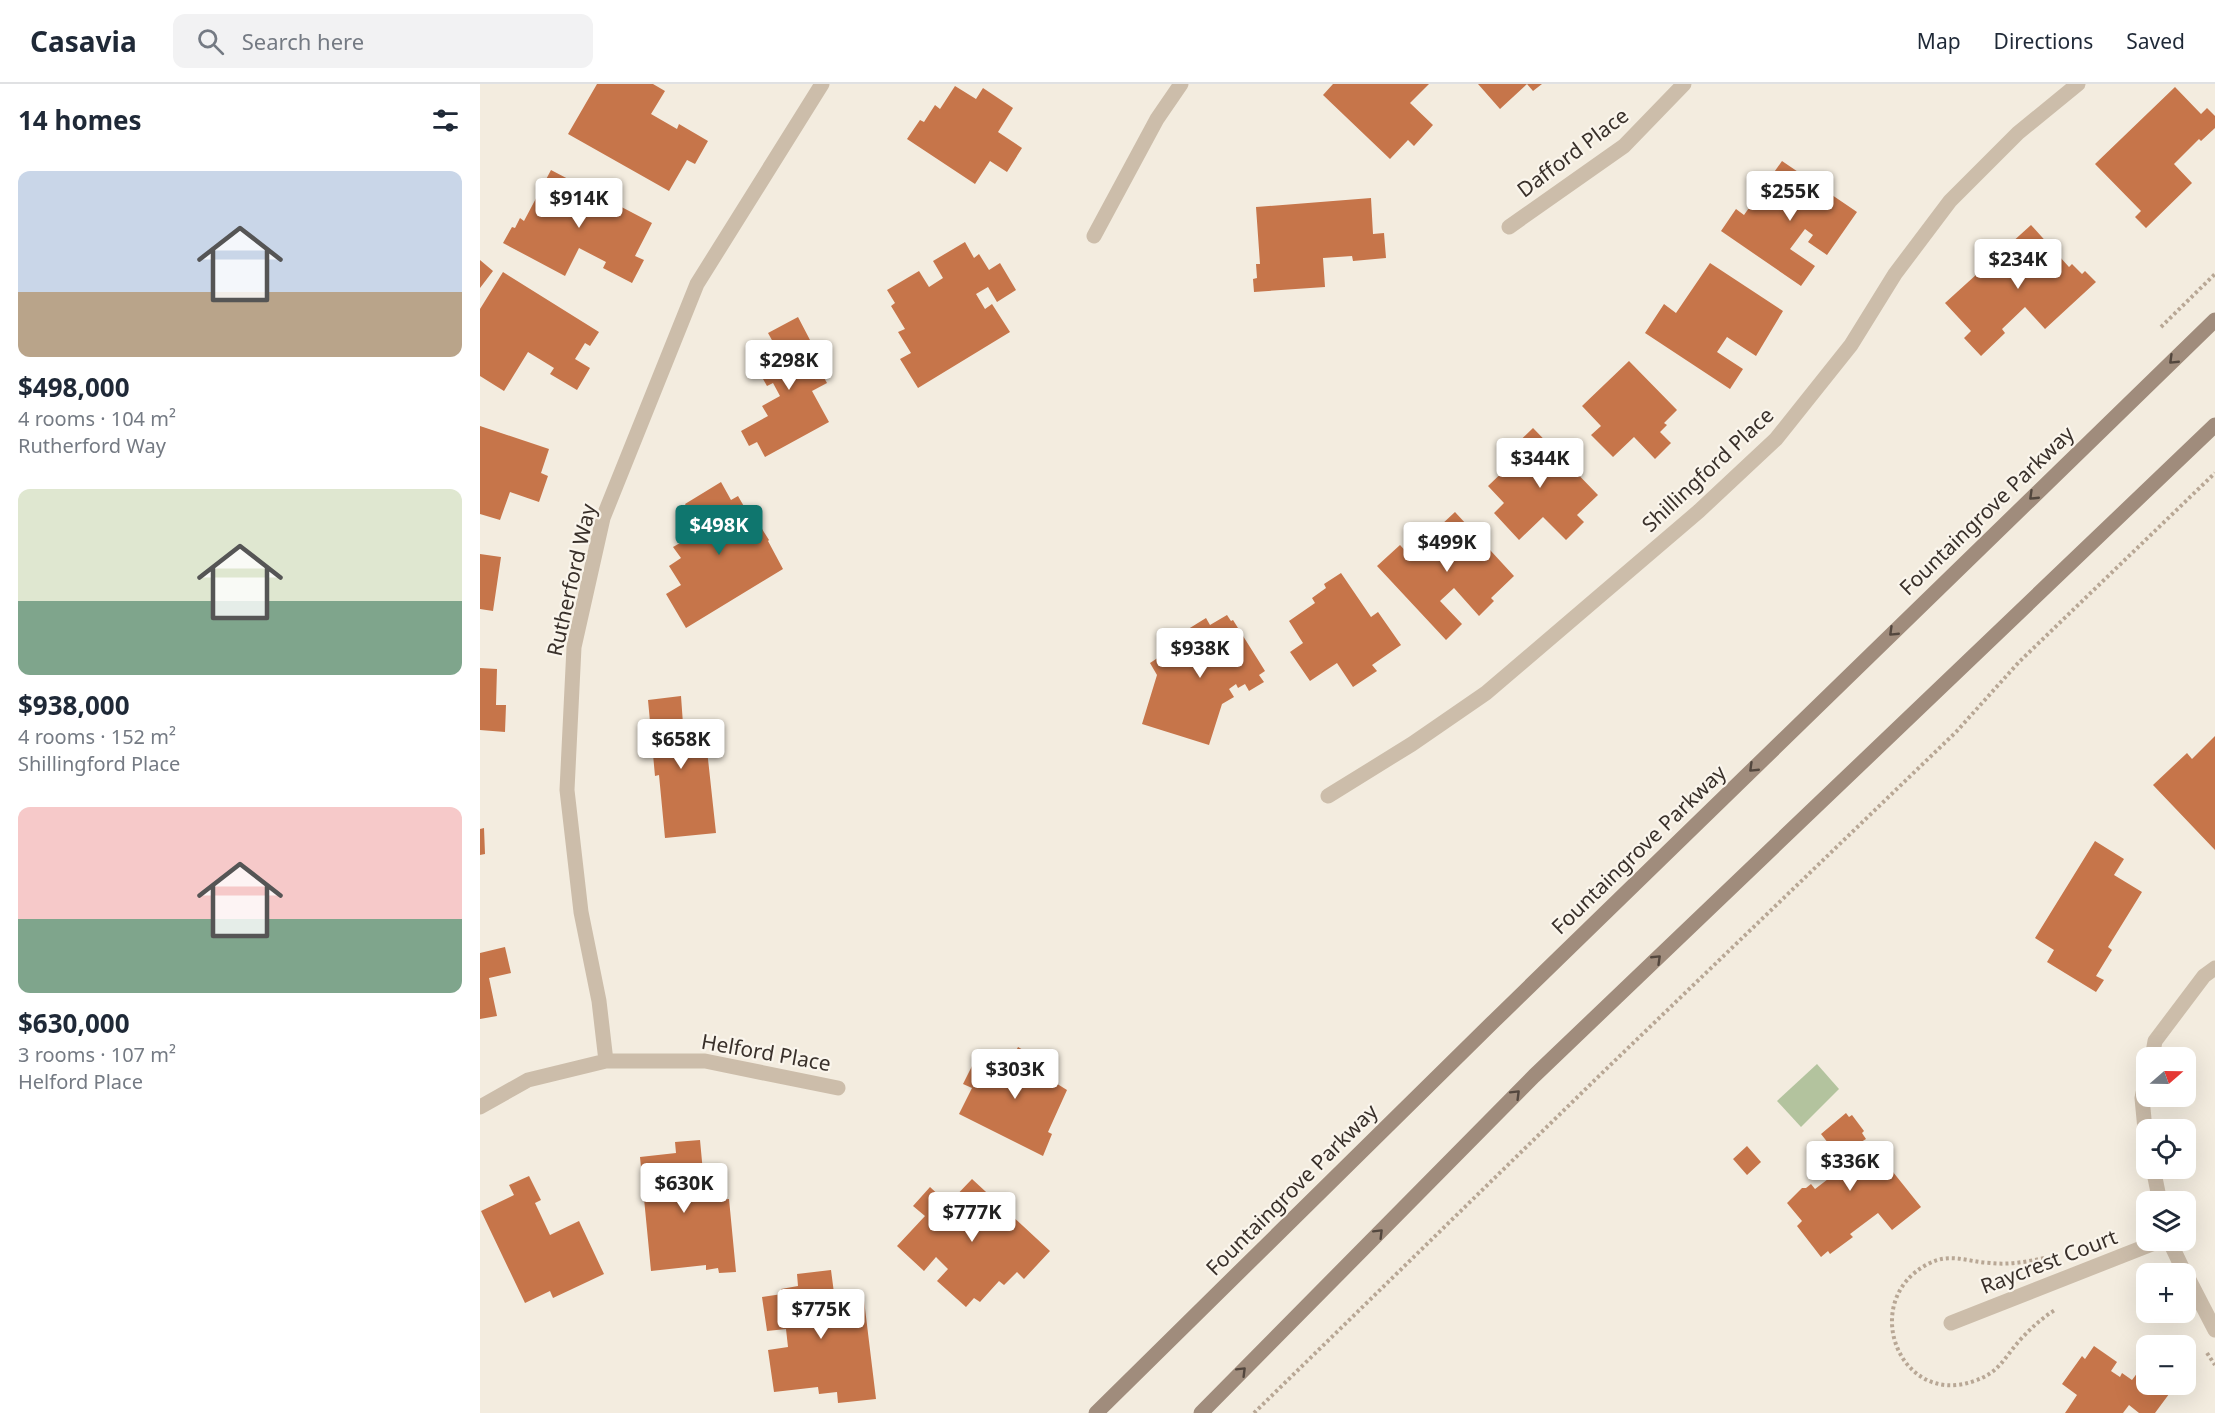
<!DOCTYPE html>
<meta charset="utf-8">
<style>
:root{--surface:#fff;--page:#f2f2f3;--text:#1f2937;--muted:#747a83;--line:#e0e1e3;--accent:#0f766e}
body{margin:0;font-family:"Noto Sans",sans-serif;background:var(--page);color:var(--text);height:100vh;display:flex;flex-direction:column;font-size:22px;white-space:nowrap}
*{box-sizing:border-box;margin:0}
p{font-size:20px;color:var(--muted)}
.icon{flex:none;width:33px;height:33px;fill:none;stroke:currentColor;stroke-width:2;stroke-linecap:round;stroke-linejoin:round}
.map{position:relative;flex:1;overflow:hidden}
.sheet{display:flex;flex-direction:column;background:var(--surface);width:480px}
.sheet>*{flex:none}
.needle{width:39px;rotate:70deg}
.controls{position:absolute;left:1656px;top:963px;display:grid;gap:12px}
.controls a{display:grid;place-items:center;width:60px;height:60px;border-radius:12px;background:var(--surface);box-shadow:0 6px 24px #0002;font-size:30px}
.price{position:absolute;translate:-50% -51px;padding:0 14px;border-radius:6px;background:#fff;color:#222;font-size:20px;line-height:39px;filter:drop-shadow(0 2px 3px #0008)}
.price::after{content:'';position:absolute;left:50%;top:36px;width:18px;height:14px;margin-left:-9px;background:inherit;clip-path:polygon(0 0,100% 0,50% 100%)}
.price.on{background:var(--accent);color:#fff}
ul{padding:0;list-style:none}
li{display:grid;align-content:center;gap:12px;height:318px;padding:0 18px}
li span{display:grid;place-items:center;height:186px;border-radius:12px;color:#555}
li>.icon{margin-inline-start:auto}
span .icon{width:108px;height:108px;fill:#fffc;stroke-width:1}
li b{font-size:26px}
h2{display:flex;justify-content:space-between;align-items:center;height:72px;padding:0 18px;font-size:26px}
header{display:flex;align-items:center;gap:36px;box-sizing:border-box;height:84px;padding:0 30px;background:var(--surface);border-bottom:2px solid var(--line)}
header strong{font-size:28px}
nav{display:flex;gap:33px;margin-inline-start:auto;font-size:21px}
.search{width:420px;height:54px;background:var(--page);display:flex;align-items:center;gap:15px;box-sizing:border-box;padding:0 21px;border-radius:12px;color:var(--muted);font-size:22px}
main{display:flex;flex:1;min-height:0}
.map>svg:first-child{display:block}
.green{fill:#b3c39e}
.building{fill:#c6754a}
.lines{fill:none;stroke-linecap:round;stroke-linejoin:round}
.path{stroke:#b8a795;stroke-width:4;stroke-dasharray:3 3;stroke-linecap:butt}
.minor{stroke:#ccbdaa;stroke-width:15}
.secondary{stroke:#a08c7c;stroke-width:15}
.oneway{stroke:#53473e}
.labels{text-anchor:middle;stroke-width:4.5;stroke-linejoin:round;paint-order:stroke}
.street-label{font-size:21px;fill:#39302a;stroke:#faf5ec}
</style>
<header>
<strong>Casavia</strong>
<div class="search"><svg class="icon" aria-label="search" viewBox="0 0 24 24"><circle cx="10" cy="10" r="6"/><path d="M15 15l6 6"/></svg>Search here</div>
<nav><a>Map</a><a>Directions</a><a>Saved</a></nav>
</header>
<main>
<section class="sheet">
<h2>14 homes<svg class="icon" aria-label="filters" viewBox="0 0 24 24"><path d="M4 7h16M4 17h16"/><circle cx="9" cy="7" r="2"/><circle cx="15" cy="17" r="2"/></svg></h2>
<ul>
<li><span style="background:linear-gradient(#c9d6e8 65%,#b9a48a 0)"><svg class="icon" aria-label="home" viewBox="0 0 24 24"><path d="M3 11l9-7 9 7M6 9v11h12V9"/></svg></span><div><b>$498,000</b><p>4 rooms · 104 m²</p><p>Rutherford Way</p></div></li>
<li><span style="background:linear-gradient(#dfe7d0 60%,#7fa58c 0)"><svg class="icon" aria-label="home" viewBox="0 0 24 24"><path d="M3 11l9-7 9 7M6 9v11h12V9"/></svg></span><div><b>$938,000</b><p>4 rooms · 152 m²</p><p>Shillingford Place</p></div></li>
<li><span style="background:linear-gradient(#f6c9c9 60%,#7fa58c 0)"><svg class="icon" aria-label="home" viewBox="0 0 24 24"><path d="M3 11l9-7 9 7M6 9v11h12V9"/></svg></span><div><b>$630,000</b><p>3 rooms · 107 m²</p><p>Helford Place</p></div></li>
</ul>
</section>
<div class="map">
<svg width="1735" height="1329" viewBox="0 0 1735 1329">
<rect width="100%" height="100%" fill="#f3ecdf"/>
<!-- green -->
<path class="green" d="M1337,980l22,25 -38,38 -24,-26z"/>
<!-- building -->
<path class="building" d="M117,0h56l12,7 -14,23 26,15 2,-5 29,17 -13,23 -8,-4 -18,31 -101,-57z
M853,0h96l-19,19 23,22 -19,21 -6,-6 -18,19 -67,-64z
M998,0h64l-9,7 -6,-7 -27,25z
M475,2l21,13 7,-11 30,20 -15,24 24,16 -15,24 -17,-11 -15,23 -68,-45 13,-19 4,2 11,-17 5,4z
M1695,3l26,27 6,-6 8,8v12l-14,13 -2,-2 -25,25 18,19 -46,45 -11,-11 6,-6 -46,-47z
M1302,77l75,51 -30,43 -19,-13 5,-7 -8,-6 -15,20 25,17 -14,20 -80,-55 15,-22 8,6z
M71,86l101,53 -17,33 9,4 -12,23 -29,-15 3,-6 -27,-14 -14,28 -62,-33 9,-16 3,1 5,-10 4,3z
M891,114l2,36 11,-1 2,25 -33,3 -1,-5 -29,2 2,29 -71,5 -1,-13 4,-1 -1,-14h4l-4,-57z
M1551,141l38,42 3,-3 10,10 3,-3 11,11 -51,47 -20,-22 -23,22 3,4 -24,23 -17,-18 7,-7 -26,-28z
M485,158l9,16 5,-4 10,16 11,-7 16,27 -19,12 -9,-15 -12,7 9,15 7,-5 18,28 -92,56 -18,-29 11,-6 -13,-21 7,-3 -14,-23 4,-3 -8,-13 32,-19 10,16 14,-9 -10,-17z
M0,176l13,11 -13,17z
M1230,179l73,48 -27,45 -29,-19 -10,15 26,17 -13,20 -85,-56 19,-29 12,9z
M23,188l96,60 -9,14 -5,-3 -10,16 15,9 -13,22 -27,-16 4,-6 -26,-16 -24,39 -24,-15v-67z
M318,233l24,46 -5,2 10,18 -15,8 17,31 -64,35 -8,-15 -8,4 -8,-15 27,-15 -6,-10 18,-10 -7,-13 -6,3 -13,-23 24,-12 -10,-18z
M1149,277l48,49 -13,13 3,2 -7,7 11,11 -16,16 -21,-22 -21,20 -22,-22 10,-9 -19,-20z
M0,342l69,23 -8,24 7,3 -9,26 -29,-10 -10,28 -20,-6z
M1053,344l65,67 -21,20 7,7 -18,18 -23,-23 -24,23 -25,-27 10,-10 -16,-17 25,-24 -7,-8z
M241,398l10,18 7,-4 11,19 3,-2 17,27 -1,1 15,28 -97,59 -20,-34 15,-9 -12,-19 12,-8 -8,-11 7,-4 -4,-7 10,-8 1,-5 5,-6 -7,-13z
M975,428l59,64 -23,22 3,3 -15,15 -25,-28 -14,13 22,23 -16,16 -69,-74 23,-21 11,12 18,-17 -5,-5 14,-13 3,3z
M0,470l21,3 -8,54 -13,-2z
M861,489l30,44 7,-5 23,33 -29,20 5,6 -24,16 -16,-24 -27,18 -20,-29 13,-9 -14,-22 26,-18 -3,-5 14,-10 -2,-4z
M747,531l4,6 2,-1 32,51 -6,4 5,7 -15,9 -4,-7 -7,4 -2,-4 -7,5 5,8 -12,7 -13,41 -67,-21 15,-49 -7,-12 18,-12 -4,-7 42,-26 4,7z
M0,584l17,1 -1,36h10l-1,27 -25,-2z
M201,612l2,28 21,-2 12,111 -51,5 -6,-63 -4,1 -7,-76z
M1735,652v114l-62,-65 34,-32 5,6z
M4,744l1,26 -5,1v-26z
M1615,757l29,18 -10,16 28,17 -34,55 4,3 -16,26 8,4 -8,12 -49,-30 7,-12 -19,-12z
M25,863l6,26 -22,5 8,38 -17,3v-66z
M538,963l34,20 -6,10 21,13 -19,42 4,2 -9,22 -84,-42 13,-26 -9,-4 13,-26 29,15z
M1366,1029l3,4 3,-2 12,16 -2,2 4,6 -5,3 12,13 4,-3 44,55 -29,23 -14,-17 -28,21 3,3 -23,17 -2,-3 -7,6 -24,-31 5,-5 -15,-18 15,-15h4l5,-4 4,5 17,-13 -10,-12 14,-11 -15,-19z
M220,1056l3,32 -6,1 2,29 30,-3 7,73 -17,1 -1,-5 -12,2v-5l-55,6 -11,-114 36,-4 -1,-11z
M1267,1062l14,16 -14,13 -14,-16z
M49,1092l12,24 -6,3 15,32 29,-14 25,53 -51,24 -3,-7 -25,12 -44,-92 33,-16 -5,-10z
M492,1095l78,72 -26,28 -7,-7 -13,13 -5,-4 -19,21 -6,-4 -8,9 -29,-26 11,-12 -12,-12 -12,14 -27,-25 28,-30 -12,-10 17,-19 14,13 -11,12 10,9 12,-14 -5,-5z
M351,1186l3,23h-4v4l33,-5 13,107 -38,4 -1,-11 -18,2 -1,-7 -44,5 -6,-42 20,-3 -2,-18 -19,2 -5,-34 20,-3 -1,-5 17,-3 -1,-12z
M1614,1262l23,16 -6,9 9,6 2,-4 10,7 9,-12 5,4v12h18l8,6 -17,23h-16l-10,-8 -6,8h-58l12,-18 -15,-11 20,-28 3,3z"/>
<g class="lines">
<!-- path -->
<path class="path" d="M1681,243l54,-53
M1564,1174c-18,4 -36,7 -54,5 -23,-1 -40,-11 -62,1 -70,36 -29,144 46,117 25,-8 30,-23 46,-41 11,-12 22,-22 35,-30
M1727,1269l8,12
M774,1329l346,-338 356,-343 63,-70 196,-189"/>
<!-- minor -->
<path class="minor" d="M1029,143l115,-81 60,-62
M614,152l63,-117 24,-35
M848,712l84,-52 74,-51 213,-182 77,-72 75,-94 44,-71 55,-73 68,-68 60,-49
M1672,974l3,-17 49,-65 11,-8
M126,977l-7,-60 -18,-89 -14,-122 7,-143 29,-129 94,-234 125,-200
M1666,995l-4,19 4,42
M0,1023l48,-27 78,-19h99l133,27
M1673,1084l7,34
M1689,1156l16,34
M1706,1190l29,56
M1471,1239l211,-83"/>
<!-- secondary -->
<path class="secondary" d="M616,1329l398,-392 721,-701
M721,1329l333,-337 681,-651"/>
</g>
<!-- one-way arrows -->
<defs><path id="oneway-chevron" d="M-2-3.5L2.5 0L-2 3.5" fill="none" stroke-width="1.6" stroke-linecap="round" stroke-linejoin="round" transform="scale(1.5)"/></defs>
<g class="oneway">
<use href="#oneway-chevron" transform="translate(1693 276) rotate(136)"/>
<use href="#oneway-chevron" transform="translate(1553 412) rotate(136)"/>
<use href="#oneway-chevron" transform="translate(1413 548) rotate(136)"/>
<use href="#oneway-chevron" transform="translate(1273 684) rotate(136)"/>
<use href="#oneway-chevron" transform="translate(1177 875) rotate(-44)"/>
<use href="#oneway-chevron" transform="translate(1036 1010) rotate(-45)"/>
<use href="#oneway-chevron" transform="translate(899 1149) rotate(-45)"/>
<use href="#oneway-chevron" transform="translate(762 1287) rotate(-45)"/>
</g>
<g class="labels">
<!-- street labels -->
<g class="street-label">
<text transform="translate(1093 69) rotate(-37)" y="7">Dafford Place</text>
<text transform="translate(1228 386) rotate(-43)" y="7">Shillingford Place</text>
<text transform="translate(1507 427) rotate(-44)" y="7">Fountaingrove Parkway</text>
<text transform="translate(92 496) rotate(-77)" y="7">Rutherford Way</text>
<text transform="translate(1159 766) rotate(-44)" y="7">Fountaingrove Parkway</text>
<text transform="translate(286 969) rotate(10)" y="7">Helford Place</text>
<text transform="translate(812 1106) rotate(-45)" y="7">Fountaingrove Parkway</text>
<text transform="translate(1569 1178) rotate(-21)" y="7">Raycrest Court</text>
</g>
</g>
</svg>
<div class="controls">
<a><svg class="needle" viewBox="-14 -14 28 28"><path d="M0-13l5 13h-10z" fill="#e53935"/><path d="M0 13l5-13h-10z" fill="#747a83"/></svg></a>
<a><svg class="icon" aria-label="locate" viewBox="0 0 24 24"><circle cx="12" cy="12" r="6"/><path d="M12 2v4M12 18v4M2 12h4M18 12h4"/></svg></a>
<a><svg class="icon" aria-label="layers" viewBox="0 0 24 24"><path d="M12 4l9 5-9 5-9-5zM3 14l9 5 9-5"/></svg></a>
<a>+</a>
<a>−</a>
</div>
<b class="price" style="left:1310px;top:138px">$255K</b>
<b class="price" style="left:99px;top:145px">$914K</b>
<b class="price" style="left:1538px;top:206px">$234K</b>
<b class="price" style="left:309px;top:307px">$298K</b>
<b class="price" style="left:1060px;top:405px">$344K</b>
<b class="price on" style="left:239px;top:472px">$498K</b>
<b class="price" style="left:967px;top:489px">$499K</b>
<b class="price" style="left:720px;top:595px">$938K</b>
<b class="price" style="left:201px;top:686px">$658K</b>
<b class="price" style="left:535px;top:1016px">$303K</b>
<b class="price" style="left:1370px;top:1108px">$336K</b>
<b class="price" style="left:204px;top:1130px">$630K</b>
<b class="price" style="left:492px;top:1159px">$777K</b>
<b class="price" style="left:341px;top:1256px">$775K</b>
</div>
</main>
